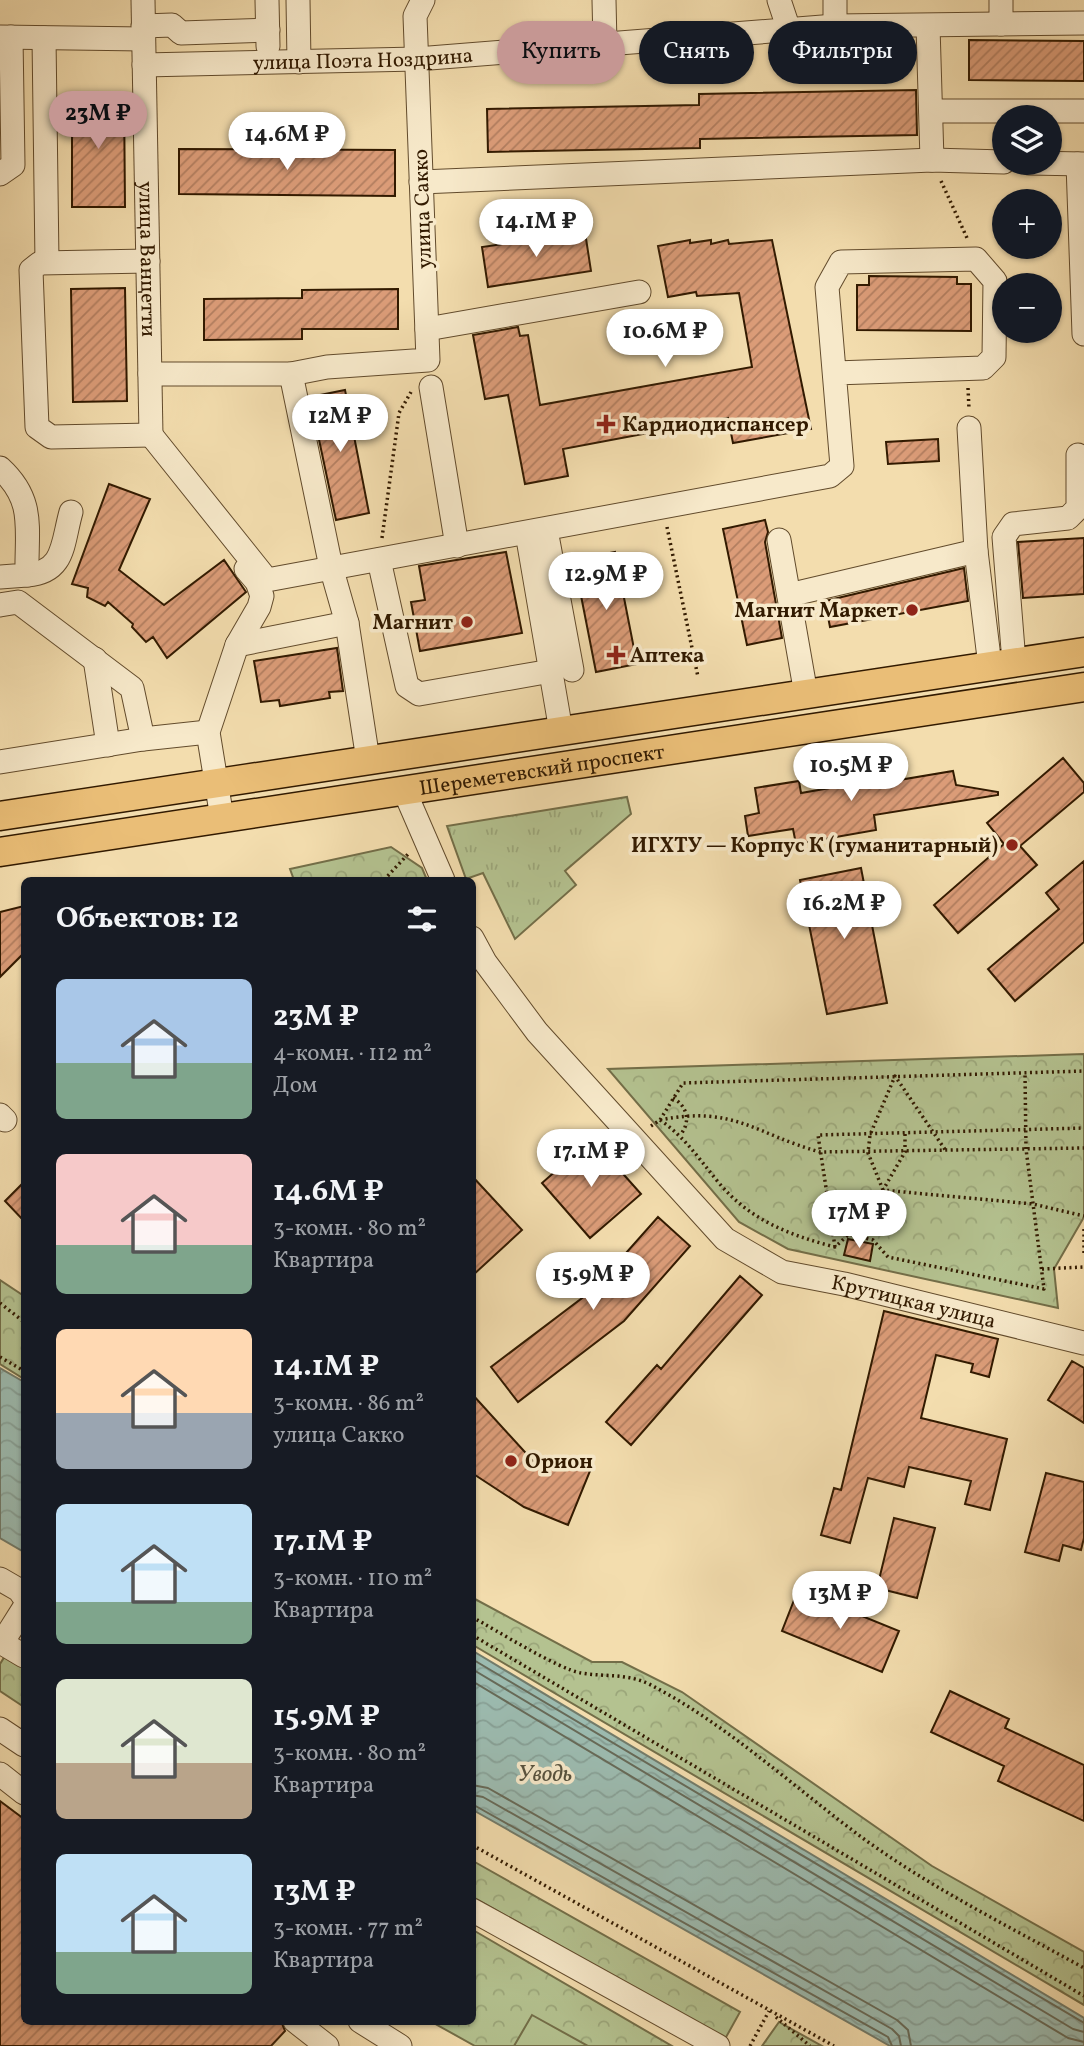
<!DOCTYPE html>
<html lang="ru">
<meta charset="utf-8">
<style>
:root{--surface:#171b24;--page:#242831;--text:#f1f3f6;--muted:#9ea1a6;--accent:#c59692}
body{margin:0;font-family:Vollkorn,serif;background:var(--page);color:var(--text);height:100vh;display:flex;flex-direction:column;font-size:26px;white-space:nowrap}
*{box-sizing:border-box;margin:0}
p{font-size:23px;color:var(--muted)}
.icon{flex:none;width:38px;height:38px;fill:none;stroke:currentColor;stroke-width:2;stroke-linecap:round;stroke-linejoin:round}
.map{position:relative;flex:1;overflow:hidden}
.details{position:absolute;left:21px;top:877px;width:455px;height:1148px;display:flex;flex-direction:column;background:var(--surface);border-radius:10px;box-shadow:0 2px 5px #0004}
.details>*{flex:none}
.banner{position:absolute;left:497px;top:21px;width:481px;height:63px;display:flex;gap:14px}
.fabs{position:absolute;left:992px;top:105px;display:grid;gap:14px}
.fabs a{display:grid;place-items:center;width:70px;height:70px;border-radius:50%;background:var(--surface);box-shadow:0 2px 5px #0004;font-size:35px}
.price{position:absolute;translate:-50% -60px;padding:0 16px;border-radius:24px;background:#fff;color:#222;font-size:23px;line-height:46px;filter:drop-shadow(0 2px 4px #0008)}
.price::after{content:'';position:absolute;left:50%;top:42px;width:21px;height:16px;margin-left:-10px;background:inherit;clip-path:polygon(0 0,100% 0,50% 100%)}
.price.current{background:var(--accent);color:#111}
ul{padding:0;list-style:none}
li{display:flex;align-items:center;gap:21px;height:175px;padding:0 35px}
li span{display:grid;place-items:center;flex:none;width:196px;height:140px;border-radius:10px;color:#555}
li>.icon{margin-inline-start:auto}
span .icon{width:84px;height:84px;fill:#fffc;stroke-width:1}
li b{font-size:30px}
h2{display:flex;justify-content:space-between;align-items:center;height:84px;padding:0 35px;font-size:30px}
.pill{padding:0 24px;border-radius:32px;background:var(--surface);box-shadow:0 2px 5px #0004;font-size:24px;line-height:63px}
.pill.current{background:var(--accent);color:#111}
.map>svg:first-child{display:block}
.grass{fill:url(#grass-tufts);stroke:#736e48;stroke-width:2}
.forest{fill:url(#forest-crowns);stroke:#736e48;stroke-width:2}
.pitch{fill:#b4c290;stroke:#736e48;stroke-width:2}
.water{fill:url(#water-waves);stroke:#727b6a;stroke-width:2}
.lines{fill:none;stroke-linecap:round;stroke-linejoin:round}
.shore{stroke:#676a58;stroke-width:2}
.building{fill:url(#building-hatch);stroke:#321a00;stroke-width:2}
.minor-casing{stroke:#624b2c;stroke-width:25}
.major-casing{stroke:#321a00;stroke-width:31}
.path{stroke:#321a00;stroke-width:3.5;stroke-dasharray:2 3.5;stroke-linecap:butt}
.minor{stroke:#f7e9ca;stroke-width:23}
.major{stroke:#eabe77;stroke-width:28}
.poi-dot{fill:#8f2418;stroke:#f7e9ca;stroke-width:2.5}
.labels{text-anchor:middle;stroke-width:7;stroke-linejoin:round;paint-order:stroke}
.street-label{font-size:21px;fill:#321a00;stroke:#f7e9ca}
.poi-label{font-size:21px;font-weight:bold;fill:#321a00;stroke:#f7e9ca;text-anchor:start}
.water-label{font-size:23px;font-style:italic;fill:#57523e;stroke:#f7e9ca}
</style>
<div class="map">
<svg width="1084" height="2046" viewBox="0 0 1084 2046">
<defs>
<pattern id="grass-tufts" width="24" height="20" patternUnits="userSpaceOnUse" patternTransform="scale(1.75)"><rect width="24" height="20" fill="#b4c290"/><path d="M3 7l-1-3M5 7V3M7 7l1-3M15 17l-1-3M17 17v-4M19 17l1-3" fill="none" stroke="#9ba67a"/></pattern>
<pattern id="forest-crowns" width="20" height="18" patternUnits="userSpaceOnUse" patternTransform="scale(1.75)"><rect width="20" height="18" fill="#b4c290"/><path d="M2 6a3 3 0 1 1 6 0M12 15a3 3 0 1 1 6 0" fill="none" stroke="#9ba67a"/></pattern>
<pattern id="water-waves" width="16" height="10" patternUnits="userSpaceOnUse" patternTransform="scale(1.75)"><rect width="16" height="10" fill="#9cbbb0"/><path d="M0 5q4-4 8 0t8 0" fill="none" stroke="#87a096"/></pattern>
<pattern id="building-hatch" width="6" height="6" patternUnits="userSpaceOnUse" patternTransform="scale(1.75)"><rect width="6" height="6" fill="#db9c78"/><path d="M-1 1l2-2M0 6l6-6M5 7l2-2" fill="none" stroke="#b27e60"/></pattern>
</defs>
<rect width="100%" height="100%" fill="#f3ddae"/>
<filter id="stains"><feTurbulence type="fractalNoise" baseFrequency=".00286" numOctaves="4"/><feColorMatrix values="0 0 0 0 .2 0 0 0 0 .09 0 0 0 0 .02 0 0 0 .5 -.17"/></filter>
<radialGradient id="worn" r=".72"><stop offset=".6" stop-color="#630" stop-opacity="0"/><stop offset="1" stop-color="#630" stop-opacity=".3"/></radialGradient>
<!-- grass -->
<path class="grass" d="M627,797l4,17 -66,57 11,14 -61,54 -32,-66 -17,6 -19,-53z"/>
<!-- forest -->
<path class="forest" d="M391,847l31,21 5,12h-133l-4,-11z
M1084,1054v163l-30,52 4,39 -270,-59 -49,-27 -131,-153z
M0,1280l24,16v83l-24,-15z
M473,1598l119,64h30l60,30 250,174 152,86v53l-611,-360z
M5,1656l19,12v39l-24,-16v-27z
M473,1861l267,151 -15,27 -252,-142z
M473,1930l199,116h-197l-45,-25h42z
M779,2022l43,24h-60z"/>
<!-- pitch -->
<path class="pitch" d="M532,2015l56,31h-74z"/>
<!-- water -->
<path class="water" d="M0,1368l24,14v170l-24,-14z
M473,1651l611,367v28h-194l-417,-236z"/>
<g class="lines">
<!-- shore -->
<path class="shore" d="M472,1659l612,364
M472,1669l601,360 11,3
M472,1681l596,357 16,4
M472,1785l16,3 409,232 11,10 3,16
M472,1795l11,2 409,232 7,7 2,10
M472,1804l416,233 4,9"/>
</g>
<!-- building -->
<path class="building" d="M969,40l115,1v40l-115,-1z
M916,90l1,45 -217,4v9l-212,4 -1,-43 212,-4v-11z
M72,94h52l1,113h-53z
M179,149l216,1v46l-216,-2z
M585,232l6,39 -103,16 -6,-40z
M690,240v3l21,-3v4l17,-4 1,4 43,-4 39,189 -78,14 -5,-25 -165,31 5,27 -43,8 -17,-89 -23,4 -12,-64 45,-8 2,9 8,-1 12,70 212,-38 -13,-74 -42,3 -1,-4 -28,5 -10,-51z
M869,276l88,1v7h14v47l-114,-1v-45h12z
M125,288l2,113 -54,1 -2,-113z
M398,289v40h-96v10l-98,1v-41l98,-1v-8z
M345,390l24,123 -33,7 -26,-123z
M938,439l1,22 -51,3 -2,-22z
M109,484l41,15 -31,71 45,35 60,-45 22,32 -79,66 -14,-21 -7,5 -14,-15 1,-3 -25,-22 -3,4 -18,-9 1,-9 -16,-4z
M765,520l3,12 -3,10 17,96 -35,7 -24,-116z
M1084,538v56l-61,4 -5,-56z
M506,552l16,81 -102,18 -9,-49 14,-2 -6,-34z
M615,552l22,112 -41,8 -22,-112z
M964,568l4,33 -138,26 -5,-26z
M337,648l6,43 -14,1 1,6 -50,8 -1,-6 -18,2 -7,-41z
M1063,758l21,25v9l-64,54 17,19 -79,68 -24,-28 70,-61 -17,-21z
M890,765l3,16 60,-10 3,14 42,7v3l-124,20 2,15 -80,14 -3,-15 -45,7 -3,-20 14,-3 -4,-25 44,-7 2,12 52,-9 -2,-13z
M1084,861v81l-69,59 -27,-32 71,-60 -13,-16z
M861,868l26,135 -60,11 -27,-134z
M24,906v47l-24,24v-65z
M592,1139l49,55 -51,44 -48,-55z
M472,1176l50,54 -50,46z
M24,1182v39l-19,-20z
M658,1217l32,29 -66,75 -106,81 -27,-35 103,-78z
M848,1239l25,5 -3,17 -26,-6z
M740,1276l22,19 -131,150 -25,-23 51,-57 4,4z
M884,1311l114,28 -9,38 -18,-5 2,-8 -37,-9 -15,63 86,21 -17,71 -25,-6 6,-23 -62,-14 -5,20 -36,-9 -18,65 -29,-8 13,-47 7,2z
M1072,1361l12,7v55l-36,-23z
M472,1394l72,79 18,-15 28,13 -22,54 -44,-18 -52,-34z
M1046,1473l38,9v56l-3,12 -18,-5 -4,16 -34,-9z
M894,1518l41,10 -18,70 -40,-10z
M798,1590l101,41 -17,41 -100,-41z
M950,1691l59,28 -4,9 79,37v56l-86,-40 6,-15 -73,-34z
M0,1801l24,18v202h257l4,10 -14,15h-271z"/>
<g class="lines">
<!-- minor casing -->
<g class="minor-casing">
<g id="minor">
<path id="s1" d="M143,0l8,435"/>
<path d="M267,0l1,46"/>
<path d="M298,0l1,62"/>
<path d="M604,0l1,44"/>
<path d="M779,0l10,30"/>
<path d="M1001,0v24"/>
<path d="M143,26l29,-1 9,8 87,-3"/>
<path d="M835,26v-26"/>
<path d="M928,26l4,134"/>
<path d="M0,37l143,2"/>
<path d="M44,38l3,224"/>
<path id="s2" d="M144,65l273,-6 418,-33 249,-3"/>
<path d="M931,111h153"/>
<path d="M1029,163l55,1"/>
<path d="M1078,164l6,170"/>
<path d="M0,174l13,-9 -2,-128"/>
<path d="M421,182l511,-22 72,2"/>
<path d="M148,261l-108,2 -9,7 6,157 14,10 100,-2"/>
<path d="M427,329l212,-37"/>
<path d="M150,374h141l36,-7 101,-7 -13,-344 8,-16"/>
<path d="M431,387l26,159"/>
<path d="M969,428l7,123 14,115"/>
<path d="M151,435l116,145 563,-104 12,-10 -15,-179 14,-25 135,-3 19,22 -1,76 -11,11 -148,5"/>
<path d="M0,468c36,33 26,61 27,107l-27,2"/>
<path d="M546,530l26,140"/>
<path d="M527,533l34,198"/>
<path d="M779,540l27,154"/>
<path d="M379,560l28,126 12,8 132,-23"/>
<path d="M27,575c38,-3 35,-31 44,-63"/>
<path d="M789,595l187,-44"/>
<path d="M0,605l18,-3 114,86 11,51 65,-7"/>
<path d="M347,623l21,137"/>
<path d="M237,645l110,-22 -16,-56 -40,-193"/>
<path d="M95,659l13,86"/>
<path d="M1014,662l-10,-125 9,-13 55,-6 10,-10v-53"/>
<path d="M0,762l143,-23"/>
<path d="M404,790l39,90"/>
<path d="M222,818l-14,-86 29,-87 22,-38 3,-11 -5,-14 -11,-13"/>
<path id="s3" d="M472,938l13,24 52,70 188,207 57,33 62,12 240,59"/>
<path d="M0,1115l5,5"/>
<path d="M0,1579l19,11 5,7"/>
<path d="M24,1608l-22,35 22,13"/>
<path d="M0,1729l24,16"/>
<path d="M0,1774l24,19"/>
<path d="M472,1910l246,136"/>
<path d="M295,2021l32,25"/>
<path d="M360,2021l40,25"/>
</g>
</g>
<!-- major casing -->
<g class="major-casing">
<g id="major">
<path d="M0,816l1084,-164"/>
<path id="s4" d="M0,852l1084,-165"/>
</g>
</g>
<!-- path -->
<path class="path" d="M941,181l26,57
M968,388l1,21
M667,527l31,150
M382,538l17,-125 12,-21
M384,880l25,-27
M673,1098c14,8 18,23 8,36
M660,1120c25,17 39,39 59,63 31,37 70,52 116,64l14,-13 24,6 15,17 156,32 -18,-140 -1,-76
M660,1120c74,-15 95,14 160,32l264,-4
M651,1126l9,-6 23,-37 401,-12
M905,1134v18l-22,38 150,14 51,12
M1084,1229v26
M850,1234l33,-44 -15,-37 2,-18 25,-59 51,75
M835,1247l-17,-112 266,-7
M1042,1269l42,-2
M0,1303l24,19
M0,1357l24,14
M472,1617c24,13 86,52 109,56 23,4 45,0 68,11 76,39 146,104 215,155 69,50 146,88 220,129
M472,1635l612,361
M472,1845l362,201
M776,2017l34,29
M750,2046l19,-35"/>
<!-- minor -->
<use href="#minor" class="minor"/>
<!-- major -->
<use href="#major" class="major"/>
</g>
<!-- markers -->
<g class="poi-dot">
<path d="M602.5 413.5h7v7h7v7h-7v7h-7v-7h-7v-7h7z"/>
<circle cx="912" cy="610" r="7"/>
<circle cx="467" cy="622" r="7"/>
<path d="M612.5 644.5h7v7h7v7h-7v7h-7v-7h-7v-7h7z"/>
<circle cx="1012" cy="845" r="7"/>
<circle cx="511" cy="1461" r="7"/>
</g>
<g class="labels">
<!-- street labels -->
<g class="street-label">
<text dy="7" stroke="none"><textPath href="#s2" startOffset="219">улица Поэта Ноздрина</textPath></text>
<text transform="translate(422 209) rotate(-92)" y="7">улица Сакко</text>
<text dy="7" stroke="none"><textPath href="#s1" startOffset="259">улица Ванцетти</textPath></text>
<text dy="7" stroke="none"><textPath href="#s4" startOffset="548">Шереметевский проспект</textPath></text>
<text dy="7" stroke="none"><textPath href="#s3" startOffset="595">Крутицкая улица</textPath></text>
</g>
<!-- poi labels -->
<g class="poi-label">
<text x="622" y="431">Кардиодиспансер</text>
<text x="898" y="617" text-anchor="end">Магнит Маркет</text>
<text x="453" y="629" text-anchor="end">Магнит</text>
<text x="630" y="662">Аптека</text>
<text x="998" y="852" text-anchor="end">ИГХТУ — Корпус К (гуманитарный)</text>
<text x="525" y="1468">Орион</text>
</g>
<!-- water labels -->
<g class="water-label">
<text x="545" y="1781">Уводь</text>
</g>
</g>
<rect width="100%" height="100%" filter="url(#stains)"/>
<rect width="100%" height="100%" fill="url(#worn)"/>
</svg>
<div class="fabs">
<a><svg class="icon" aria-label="layers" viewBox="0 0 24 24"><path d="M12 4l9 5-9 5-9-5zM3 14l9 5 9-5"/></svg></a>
<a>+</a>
<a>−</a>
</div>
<b class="price current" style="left:98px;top:151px">23M ₽</b>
<b class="price" style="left:287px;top:172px">14.6M ₽</b>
<b class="price" style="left:536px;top:259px">14.1M ₽</b>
<b class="price" style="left:665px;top:369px">10.6M ₽</b>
<b class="price" style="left:340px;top:454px">12M ₽</b>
<b class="price" style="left:606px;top:612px">12.9M ₽</b>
<b class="price" style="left:851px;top:803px">10.5M ₽</b>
<b class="price" style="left:844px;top:941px">16.2M ₽</b>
<b class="price" style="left:591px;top:1189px">17.1M ₽</b>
<b class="price" style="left:859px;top:1250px">17M ₽</b>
<b class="price" style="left:593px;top:1312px">15.9M ₽</b>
<b class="price" style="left:840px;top:1631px">13M ₽</b>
<div class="banner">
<a class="pill current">Купить</a>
<a class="pill">Снять</a>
<a class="pill">Фильтры</a>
</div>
<section class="details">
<h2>Объектов: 12<svg class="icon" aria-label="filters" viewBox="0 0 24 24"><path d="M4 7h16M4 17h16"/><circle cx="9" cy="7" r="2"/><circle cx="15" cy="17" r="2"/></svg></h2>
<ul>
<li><span style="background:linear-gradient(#a9c7e8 60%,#7fa58c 0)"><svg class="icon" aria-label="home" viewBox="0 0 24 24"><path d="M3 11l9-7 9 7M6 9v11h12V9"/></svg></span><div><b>23M ₽</b><p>4-комн. · 112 m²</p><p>Дом</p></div></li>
<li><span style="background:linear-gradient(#f6c9c9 65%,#7fa58c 0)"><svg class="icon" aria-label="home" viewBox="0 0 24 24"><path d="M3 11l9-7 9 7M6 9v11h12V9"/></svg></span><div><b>14.6M ₽</b><p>3-комн. · 80 m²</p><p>Квартира</p></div></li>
<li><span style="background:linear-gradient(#ffd9b3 60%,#9aa5b1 0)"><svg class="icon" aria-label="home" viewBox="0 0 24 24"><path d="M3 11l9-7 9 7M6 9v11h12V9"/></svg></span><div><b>14.1M ₽</b><p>3-комн. · 86 m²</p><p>улица Сакко</p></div></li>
<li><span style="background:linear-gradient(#bfe0f5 70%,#7fa58c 0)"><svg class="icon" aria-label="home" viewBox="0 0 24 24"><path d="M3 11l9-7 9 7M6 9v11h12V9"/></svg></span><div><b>17.1M ₽</b><p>3-комн. · 110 m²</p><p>Квартира</p></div></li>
<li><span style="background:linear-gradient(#dfe7d0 60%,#b9a48a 0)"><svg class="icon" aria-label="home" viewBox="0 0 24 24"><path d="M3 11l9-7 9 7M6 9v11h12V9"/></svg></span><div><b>15.9M ₽</b><p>3-комн. · 80 m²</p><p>Квартира</p></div></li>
<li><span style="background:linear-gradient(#bfe0f5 70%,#7fa58c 0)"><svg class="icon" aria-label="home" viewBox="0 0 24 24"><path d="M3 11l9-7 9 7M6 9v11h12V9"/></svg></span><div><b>13M ₽</b><p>3-комн. · 77 m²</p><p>Квартира</p></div></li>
</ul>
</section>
</div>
